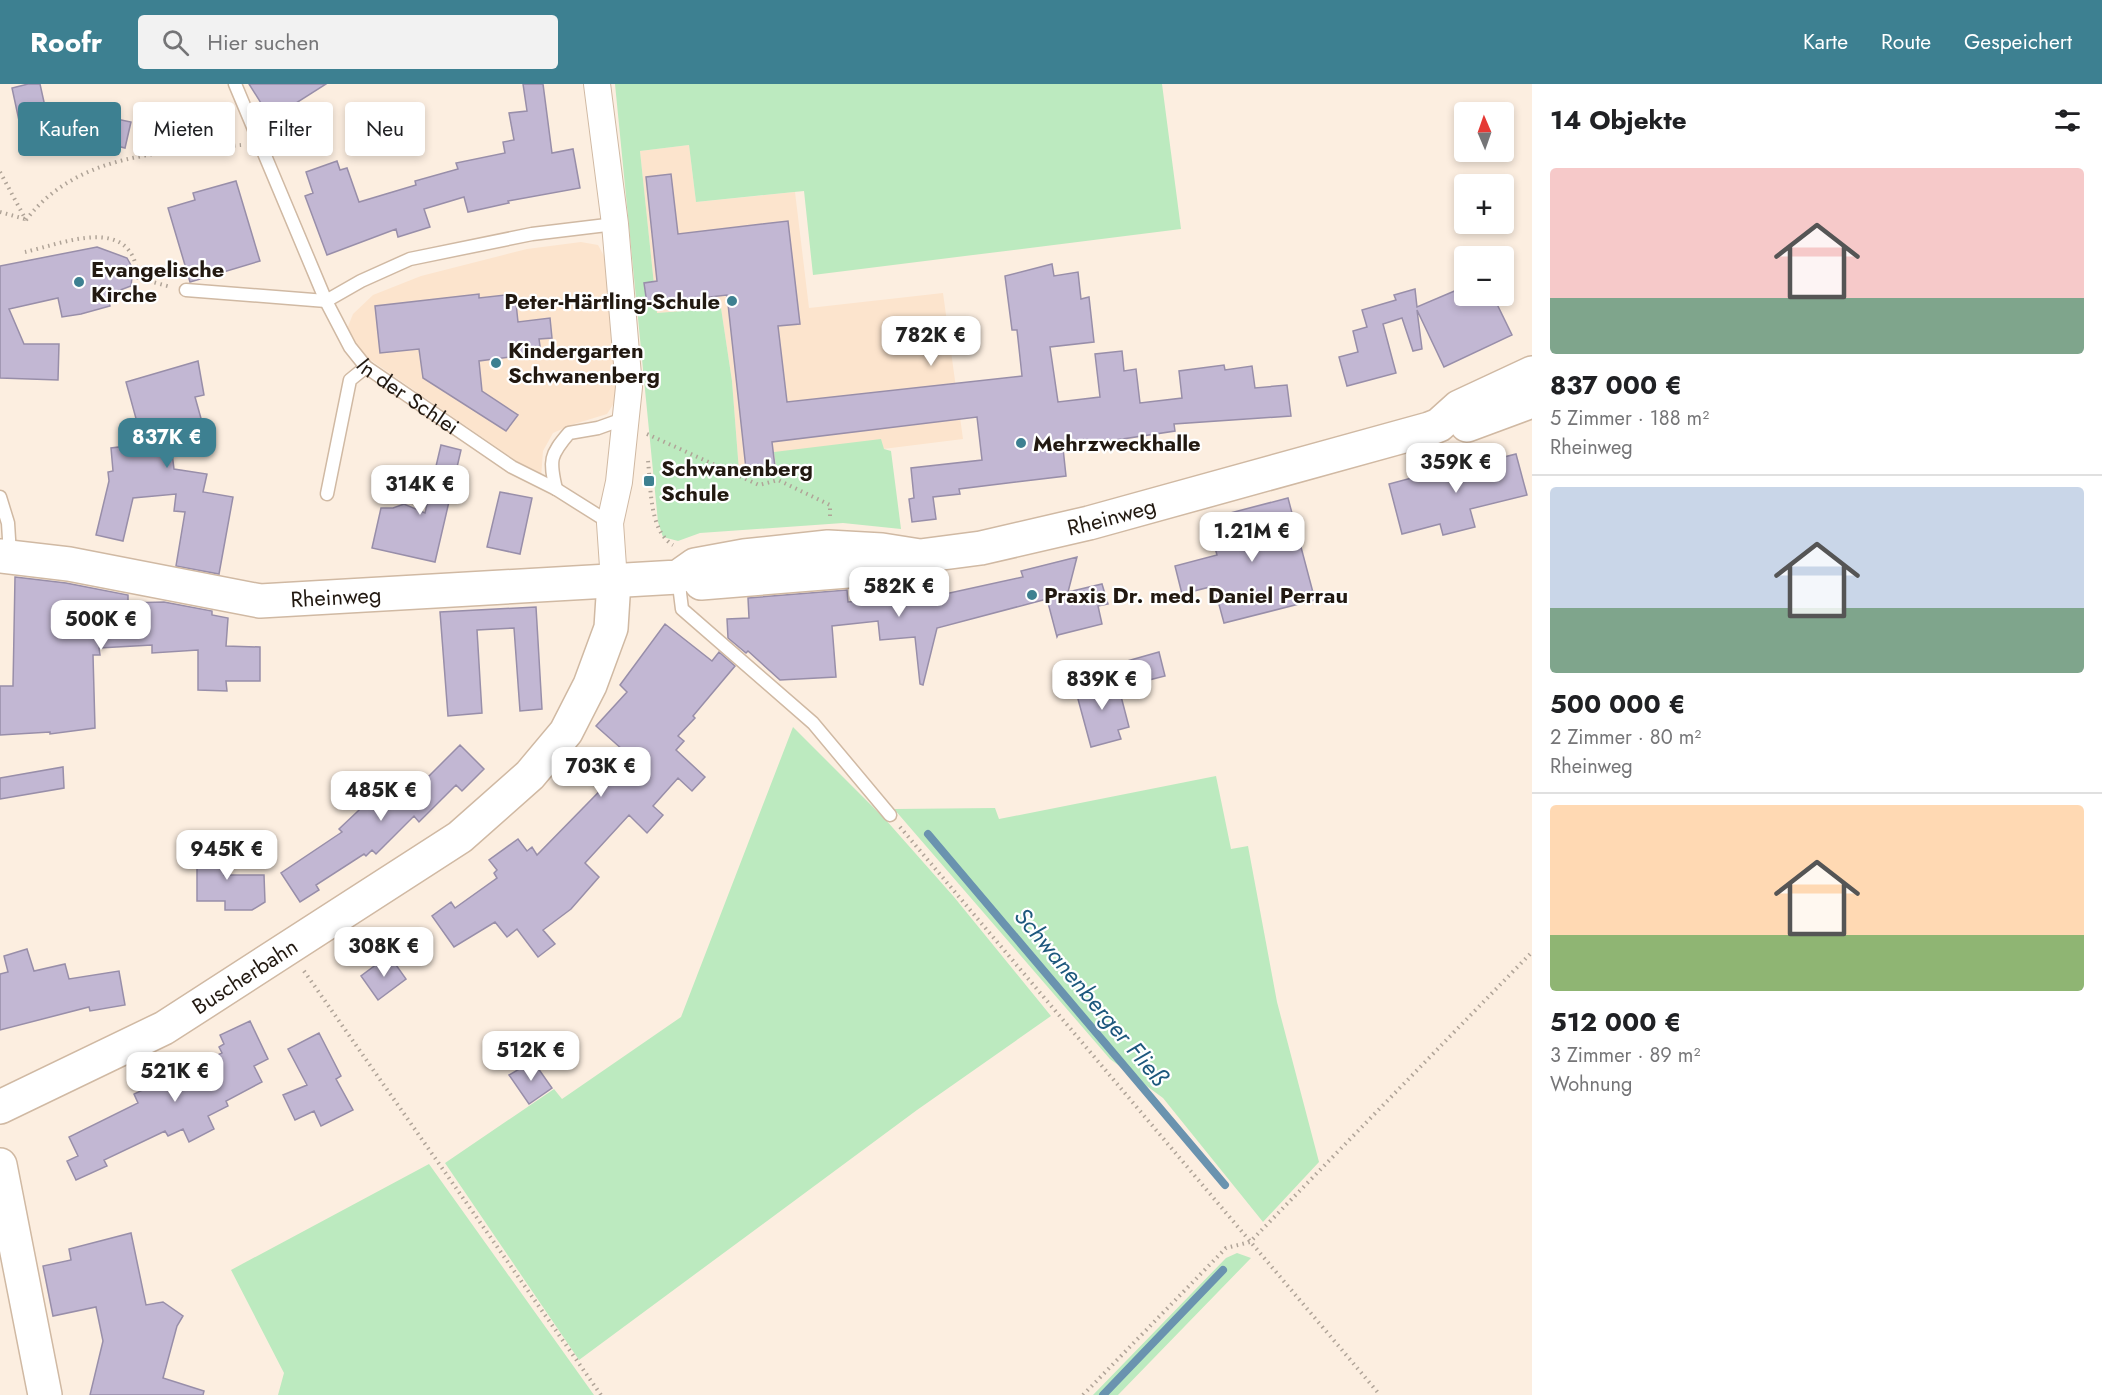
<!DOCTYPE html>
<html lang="de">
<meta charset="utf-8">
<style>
:root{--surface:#fff;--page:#f2f2f2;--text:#202124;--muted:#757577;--line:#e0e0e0;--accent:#3d8091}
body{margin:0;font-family:Jost,sans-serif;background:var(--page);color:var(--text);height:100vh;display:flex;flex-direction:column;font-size:22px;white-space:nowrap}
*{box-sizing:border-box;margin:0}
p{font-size:20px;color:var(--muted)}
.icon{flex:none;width:33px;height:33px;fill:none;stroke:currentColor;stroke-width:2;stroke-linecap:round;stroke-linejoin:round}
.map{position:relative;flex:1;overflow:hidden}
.side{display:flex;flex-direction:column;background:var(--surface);width:570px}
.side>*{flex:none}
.top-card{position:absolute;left:18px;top:18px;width:570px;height:54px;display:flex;gap:12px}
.needle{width:39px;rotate:358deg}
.fabs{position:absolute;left:1454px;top:18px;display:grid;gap:12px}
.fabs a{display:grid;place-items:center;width:60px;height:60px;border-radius:6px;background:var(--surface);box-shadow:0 3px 9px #0003;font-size:30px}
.price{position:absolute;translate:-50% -51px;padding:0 14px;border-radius:12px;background:#fff;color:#222;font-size:20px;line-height:39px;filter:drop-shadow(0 2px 3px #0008)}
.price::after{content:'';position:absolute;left:50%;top:36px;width:18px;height:14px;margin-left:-9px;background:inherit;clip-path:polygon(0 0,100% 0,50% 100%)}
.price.active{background:var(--accent);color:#fff}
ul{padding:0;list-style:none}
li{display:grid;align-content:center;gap:12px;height:318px;padding:0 18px}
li+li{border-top:2px solid var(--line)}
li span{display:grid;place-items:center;height:186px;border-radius:6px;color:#555}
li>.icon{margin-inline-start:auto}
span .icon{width:108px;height:108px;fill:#fffc;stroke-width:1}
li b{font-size:26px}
h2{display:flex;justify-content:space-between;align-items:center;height:72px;padding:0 18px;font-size:26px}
.pill{padding:0 21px;border-radius:6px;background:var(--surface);box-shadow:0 3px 9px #0003;font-size:21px;line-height:54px}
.pill.active{background:var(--accent);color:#fff}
header{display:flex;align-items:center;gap:36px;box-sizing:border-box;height:84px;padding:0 30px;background:var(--accent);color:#fff}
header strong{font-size:28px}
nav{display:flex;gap:33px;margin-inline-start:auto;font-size:21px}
.search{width:420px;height:54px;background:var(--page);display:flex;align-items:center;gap:15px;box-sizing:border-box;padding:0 21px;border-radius:6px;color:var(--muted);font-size:22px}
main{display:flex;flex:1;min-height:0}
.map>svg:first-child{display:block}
.built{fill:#fce4cd}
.green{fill:#bceabf}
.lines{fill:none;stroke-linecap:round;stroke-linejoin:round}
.stream{stroke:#6a93af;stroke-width:8}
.building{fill:#c2b7d3;stroke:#988ea9;stroke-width:1.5}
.lane-casing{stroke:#d0b9a3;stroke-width:15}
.street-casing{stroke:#d0b9a3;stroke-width:28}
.secondary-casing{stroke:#d0b9a3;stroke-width:36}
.path{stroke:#b0a498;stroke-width:4;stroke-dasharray:1.5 4.5;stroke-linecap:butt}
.lane{stroke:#fff;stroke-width:12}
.street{stroke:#fff;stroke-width:26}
.secondary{stroke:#fff;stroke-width:33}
.poi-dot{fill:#3d8091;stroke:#fff;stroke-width:2}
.labels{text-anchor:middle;stroke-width:4.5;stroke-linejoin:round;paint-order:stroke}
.poi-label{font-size:22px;font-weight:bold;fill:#221911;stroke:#fff;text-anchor:start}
.street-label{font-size:22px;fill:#221911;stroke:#fff}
.water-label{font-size:24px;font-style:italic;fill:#1d587d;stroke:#fff}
</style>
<header>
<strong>Roofr</strong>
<div class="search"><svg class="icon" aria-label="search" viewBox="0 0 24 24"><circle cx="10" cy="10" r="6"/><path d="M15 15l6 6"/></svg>Hier suchen</div>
<nav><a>Karte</a><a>Route</a><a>Gespeichert</a></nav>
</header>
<main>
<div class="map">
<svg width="1532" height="1311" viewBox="0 0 1532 1311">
<rect width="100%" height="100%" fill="#fceee0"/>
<!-- built -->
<path class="built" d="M689,61l7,57 99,-10 14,116 134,-15 20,146 -80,10 -108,3 2,15 -38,4 -7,-90 -11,-73 -64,5 -17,-162z
M581,158l17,3 6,11 15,120 -3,24 -9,14 -36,11 -18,8 -10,18 -2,27 -185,-128 -11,-16 8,-20 20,-19 48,-19 106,-27z"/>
<!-- green -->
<path class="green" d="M615,0h547l19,145 -368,46 -9,-84 -108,11 -7,-57 -49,6 17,162 64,-5 11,73 7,90 37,-4 -2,-15 107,-13 3,10 7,2 10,78 -58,-6 -143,10 -22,8 -15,-4 -5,-15z
M793,643l92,92 69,78 97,119 -134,94 -338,250 -134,-197 109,-74 8,10 119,-82z
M1216,692l15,73 17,-3 29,156 42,160 -56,60 -100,-124 -53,-39 -216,-250 101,-1 4,11z
M429,1080l165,231h-316l6,-22 -53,-103z
M1237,1169l14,5 -133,137h-25l133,-137z"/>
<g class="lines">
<!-- stream -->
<path class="stream" d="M928,750l297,351
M1103,1311l120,-125"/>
</g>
<!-- building -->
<path class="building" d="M28,0h12l14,63 -28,6 -14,-65z
M249,0h77l-55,35z
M523,0h20l9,69 21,-4 7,39 -72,13 1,2 -41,9 -4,-15 -40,12 6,18 -32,10 -2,-8 -69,26 -22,-59 8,-3 -7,-21 31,-11 3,9 7,-2 12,34 57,-17 -1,-4 43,-12 -2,-6 49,-10 -2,-11 11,-2 -5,-27 18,-2z
M107,33l24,5 -6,26 -24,-6z
M671,90l7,60 110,-13 12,103 -22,2 9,76 235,-26 -5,-46h-5l-7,-54 47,-12 2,12 24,-4 3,27 8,-2 5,45 -44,5 8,55 42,-5 -5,-43 27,-3 2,20 12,-2 4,34 42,-5 -3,-27 45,-6 1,5 27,-4 3,22 32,-3 4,31 -117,8 1,7 -112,17 3,28 -107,13 1,5 -27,3 3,22 -24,3 -3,-23 5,-1 -3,-30 71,-8 -5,-43 -205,25 3,25 -29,2 -19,-174 -80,9 -3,-21 13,-2 -11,-104z
M236,97l24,80 -70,21 -22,-74 27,-8 -2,-7z
M97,163l30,11 6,11 -2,17 -24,9 3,11 -29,8 -19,3 -4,-19 -49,11 15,35h35l-1,36 -58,-2v-112z
M1464,203v9h29l19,39 -68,32 -27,-57 5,39 -9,2 -11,-33 -19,6 13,49 -49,13 -8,-29 19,-5 -5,-21 14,-4 -5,-17 34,-10 -2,-5 21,-6 2,18z
M479,210v4l36,-4 3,28 32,-4 2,20 -13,1 2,14 -62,8 3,30 36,24 -12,16 -83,-53 -4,-29 -39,4 -5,-47z
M198,277l6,34 -9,2 7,25 -33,6 5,41 33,5 -4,18 30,5 -14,77 -43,-8 9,-54 -11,-1 2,-17 -43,4 -10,43 -27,-6 13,-54 -1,-9 5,-1 -2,-23 32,-4 -17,-62z
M441,361l20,5 -26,112 -63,-14 9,-40h12l11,-4 21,9z
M1516,370l11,41 -57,14 5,18 -32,8 -3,-11 -38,10 -13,-50 98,-26 1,3z
M500,408l32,6 -12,56 -33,-7z
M1288,414l27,102 -91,23 -10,-37 -32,8 -7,-28 42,-11 -10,-36z
M1077,473l-9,35 34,-8 6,20 -10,2 4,18 -44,11 -1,2 -10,-38 -110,29 -14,57 -3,-1 -5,-47 -35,3 -2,-19 -46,5 4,51 -56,3 -32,-29 -2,2 -18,-15 -1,-19 22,-1 -1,-20 99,-8 1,12 97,-8 78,-17 -2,-6z
M15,493l51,6 62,12v8l36,-1 48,9v4l16,3 -2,28 34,1v34h-34l1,10 -29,-1v-40l-46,3v-8l-53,3 1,7h-7l2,73 -45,6v-2l-50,3v-49h13z
M536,523l6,102 -22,2 -6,-83 -37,2 5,83 -34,3 -8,-104z
M665,540l47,37 7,-9 16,14 -42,50 2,2 -17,18 6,5 -8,9 29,27 -13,14 -14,-13 -25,28 10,9 -16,18 -18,-18 -44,48 14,14 -28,32 -28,21 12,14 -17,13 -21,-28 -10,8 -12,-15 -41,25 -22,-31 19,-14 4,6 42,-30 -3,-5 3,-3 -8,-10 29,-21 9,12 5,-4 5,8 95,-97 -36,-32 31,-34 -7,-7z
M1159,568l6,24 -32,8 -6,-23z
M1116,593l13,50 -11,3 3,9 -30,8 -16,-59z
M460,661l24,24 -22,22 -6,-6 -37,37 -5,-6 -38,38 -4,-4 -6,6 -2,-2 -48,31 3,5 -19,12 -19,-29 61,-41 -3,-3 37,-35 7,8 28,-28 10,10z
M63,683l1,21 -64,11v-21z
M204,756h21l-1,35h40l1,27 -13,8h-27v-9h-28v-44h8z
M27,865l7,22 31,-7 4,15 50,-8 6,34 -35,6 -1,-4 -89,23v-56l8,-2 -4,-16z
M389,871l17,24 -28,21 -17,-24z
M250,937l18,38 -14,7 8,16 -36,19 2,5 -20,10 6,13 -25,13 -6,-13 -15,7 -3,-5 -61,29 3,6 -31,14 -9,-19 11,-5 -9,-19 69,-34 -4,-9 88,-41 -3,-6 5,-3 -4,-9z
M319,949l22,43 -5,3 17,31 -32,16 -7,-15 -19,9 -12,-25 24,-10 -19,-36z
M533,977l19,27 -23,16 -20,-29z
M131,1149l15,72 17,-3 20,14 -6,10 -14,52 41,13 -1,4h-113l13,-54 -7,-34 -43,9 -10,-50 28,-6 -2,-11z"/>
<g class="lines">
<!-- lane casing -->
<g class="lane-casing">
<g id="lane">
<path id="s1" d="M235,0l91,217 24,46 16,20 146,100 44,22 54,34"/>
<path d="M186,206l140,11"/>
<path d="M326,217l35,-20 49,-22 122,-25 83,-10"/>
<path d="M556,405c-7,-29 -6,-34 13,-56l29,-5 28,-10"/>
<path d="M327,410l23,-114 16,-13"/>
<path d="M0,413l8,26 2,32"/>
<path d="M678,493l4,32 131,114 77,92"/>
</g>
</g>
<!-- street casing -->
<g class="street-casing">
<path id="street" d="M597,0l18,140 14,163 -10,95 -9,41 4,58"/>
</g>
<!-- secondary casing -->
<g class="secondary-casing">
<g id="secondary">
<path d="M1467,341l65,-24"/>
<path id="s2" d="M0,472l69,8 191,37 418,-24 17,-12 49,-9 84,-9 54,3 38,6 61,-8 108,-25 340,-94 10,-4 20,-18 73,-34"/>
<path d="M701,499l184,-15"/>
<path id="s3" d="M0,1023l164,-79 296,-191 70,-62 36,-43 24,-47 21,-57 3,-47"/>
<path d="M0,1081l45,230"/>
</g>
</g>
<!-- path -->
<path class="path" d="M0,88l26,48
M0,128l25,7
M26,136c51,-67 138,-68 215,-75
M25,168c40,-9 108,-39 113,26l33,9
M647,350l112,51 19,-5 52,25v15
M648,377c3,26 1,70 25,84
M900,743l480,568
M304,887l297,424
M1083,1311l143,-147 24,-6 282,-290"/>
<!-- lane -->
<use href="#lane" class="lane"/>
<!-- street -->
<use href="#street" class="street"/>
<!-- secondary -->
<use href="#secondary" class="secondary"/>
</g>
<!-- markers -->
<g class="poi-dot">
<circle cx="79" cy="198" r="6"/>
<circle cx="732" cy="217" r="6"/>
<circle cx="496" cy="279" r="6"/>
<circle cx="1021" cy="359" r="6"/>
<rect x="643" y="391" width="12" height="12" rx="3"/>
<circle cx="1032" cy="511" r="6"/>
</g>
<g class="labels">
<!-- poi labels -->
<g class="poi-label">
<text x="91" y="193">Evangelische<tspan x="91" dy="25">Kirche</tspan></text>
<text x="720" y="225" text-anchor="end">Peter-Härtling-Schule</text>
<text x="508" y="274">Kindergarten<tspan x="508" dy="25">Schwanenberg</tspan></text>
<text x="1033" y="367">Mehrzweckhalle</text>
<text x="661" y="392">Schwanenberg<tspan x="661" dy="25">Schule</tspan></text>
<text x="1044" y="519">Praxis Dr. med. Daniel Perrau</text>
</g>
<!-- street labels -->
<g class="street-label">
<text dy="8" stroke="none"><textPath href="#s1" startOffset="364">In der Schlei</textPath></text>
<text dy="8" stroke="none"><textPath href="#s2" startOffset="1126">Rheinweg</textPath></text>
<text dy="8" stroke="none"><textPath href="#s2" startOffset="340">Rheinweg</textPath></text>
<text dy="8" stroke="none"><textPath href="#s3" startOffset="278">Buscherbahn</textPath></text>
</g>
<!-- water labels -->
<g class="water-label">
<text transform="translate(1091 913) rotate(50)" y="8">Schwanenberger Fließ</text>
</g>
</g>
</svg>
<div class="fabs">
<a><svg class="needle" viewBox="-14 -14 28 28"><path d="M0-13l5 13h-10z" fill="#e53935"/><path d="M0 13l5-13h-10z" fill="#757577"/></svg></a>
<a>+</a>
<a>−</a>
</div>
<b class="price" style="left:931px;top:283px">782K €</b>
<b class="price active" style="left:167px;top:385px">837K €</b>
<b class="price" style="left:1456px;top:410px">359K €</b>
<b class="price" style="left:420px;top:432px">314K €</b>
<b class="price" style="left:1252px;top:479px">1.21M €</b>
<b class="price" style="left:899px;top:534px">582K €</b>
<b class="price" style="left:101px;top:567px">500K €</b>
<b class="price" style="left:1102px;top:627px">839K €</b>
<b class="price" style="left:601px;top:714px">703K €</b>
<b class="price" style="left:381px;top:738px">485K €</b>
<b class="price" style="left:227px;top:797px">945K €</b>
<b class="price" style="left:384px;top:894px">308K €</b>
<b class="price" style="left:531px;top:998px">512K €</b>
<b class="price" style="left:175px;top:1019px">521K €</b>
<div class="top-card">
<a class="pill active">Kaufen</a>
<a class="pill">Mieten</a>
<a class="pill">Filter</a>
<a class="pill">Neu</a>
</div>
</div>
<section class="side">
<h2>14 Objekte<svg class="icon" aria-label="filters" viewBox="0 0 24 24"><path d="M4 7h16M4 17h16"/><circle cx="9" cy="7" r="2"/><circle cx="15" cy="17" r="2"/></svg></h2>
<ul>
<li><span style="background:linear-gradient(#f6c9c9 70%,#7fa58c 0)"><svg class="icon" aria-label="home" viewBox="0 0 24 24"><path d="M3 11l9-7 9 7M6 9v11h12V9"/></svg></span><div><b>837 000 €</b><p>5 Zimmer · 188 m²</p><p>Rheinweg</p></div></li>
<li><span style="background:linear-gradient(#c9d6e8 65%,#7fa58c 0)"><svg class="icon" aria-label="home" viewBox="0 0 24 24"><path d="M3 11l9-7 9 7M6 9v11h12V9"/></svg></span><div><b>500 000 €</b><p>2 Zimmer · 80 m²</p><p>Rheinweg</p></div></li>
<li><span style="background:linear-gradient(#ffd9b3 70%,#8fb573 0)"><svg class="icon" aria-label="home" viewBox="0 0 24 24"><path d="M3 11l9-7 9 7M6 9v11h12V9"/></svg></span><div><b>512 000 €</b><p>3 Zimmer · 89 m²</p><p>Wohnung</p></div></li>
</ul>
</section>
</main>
